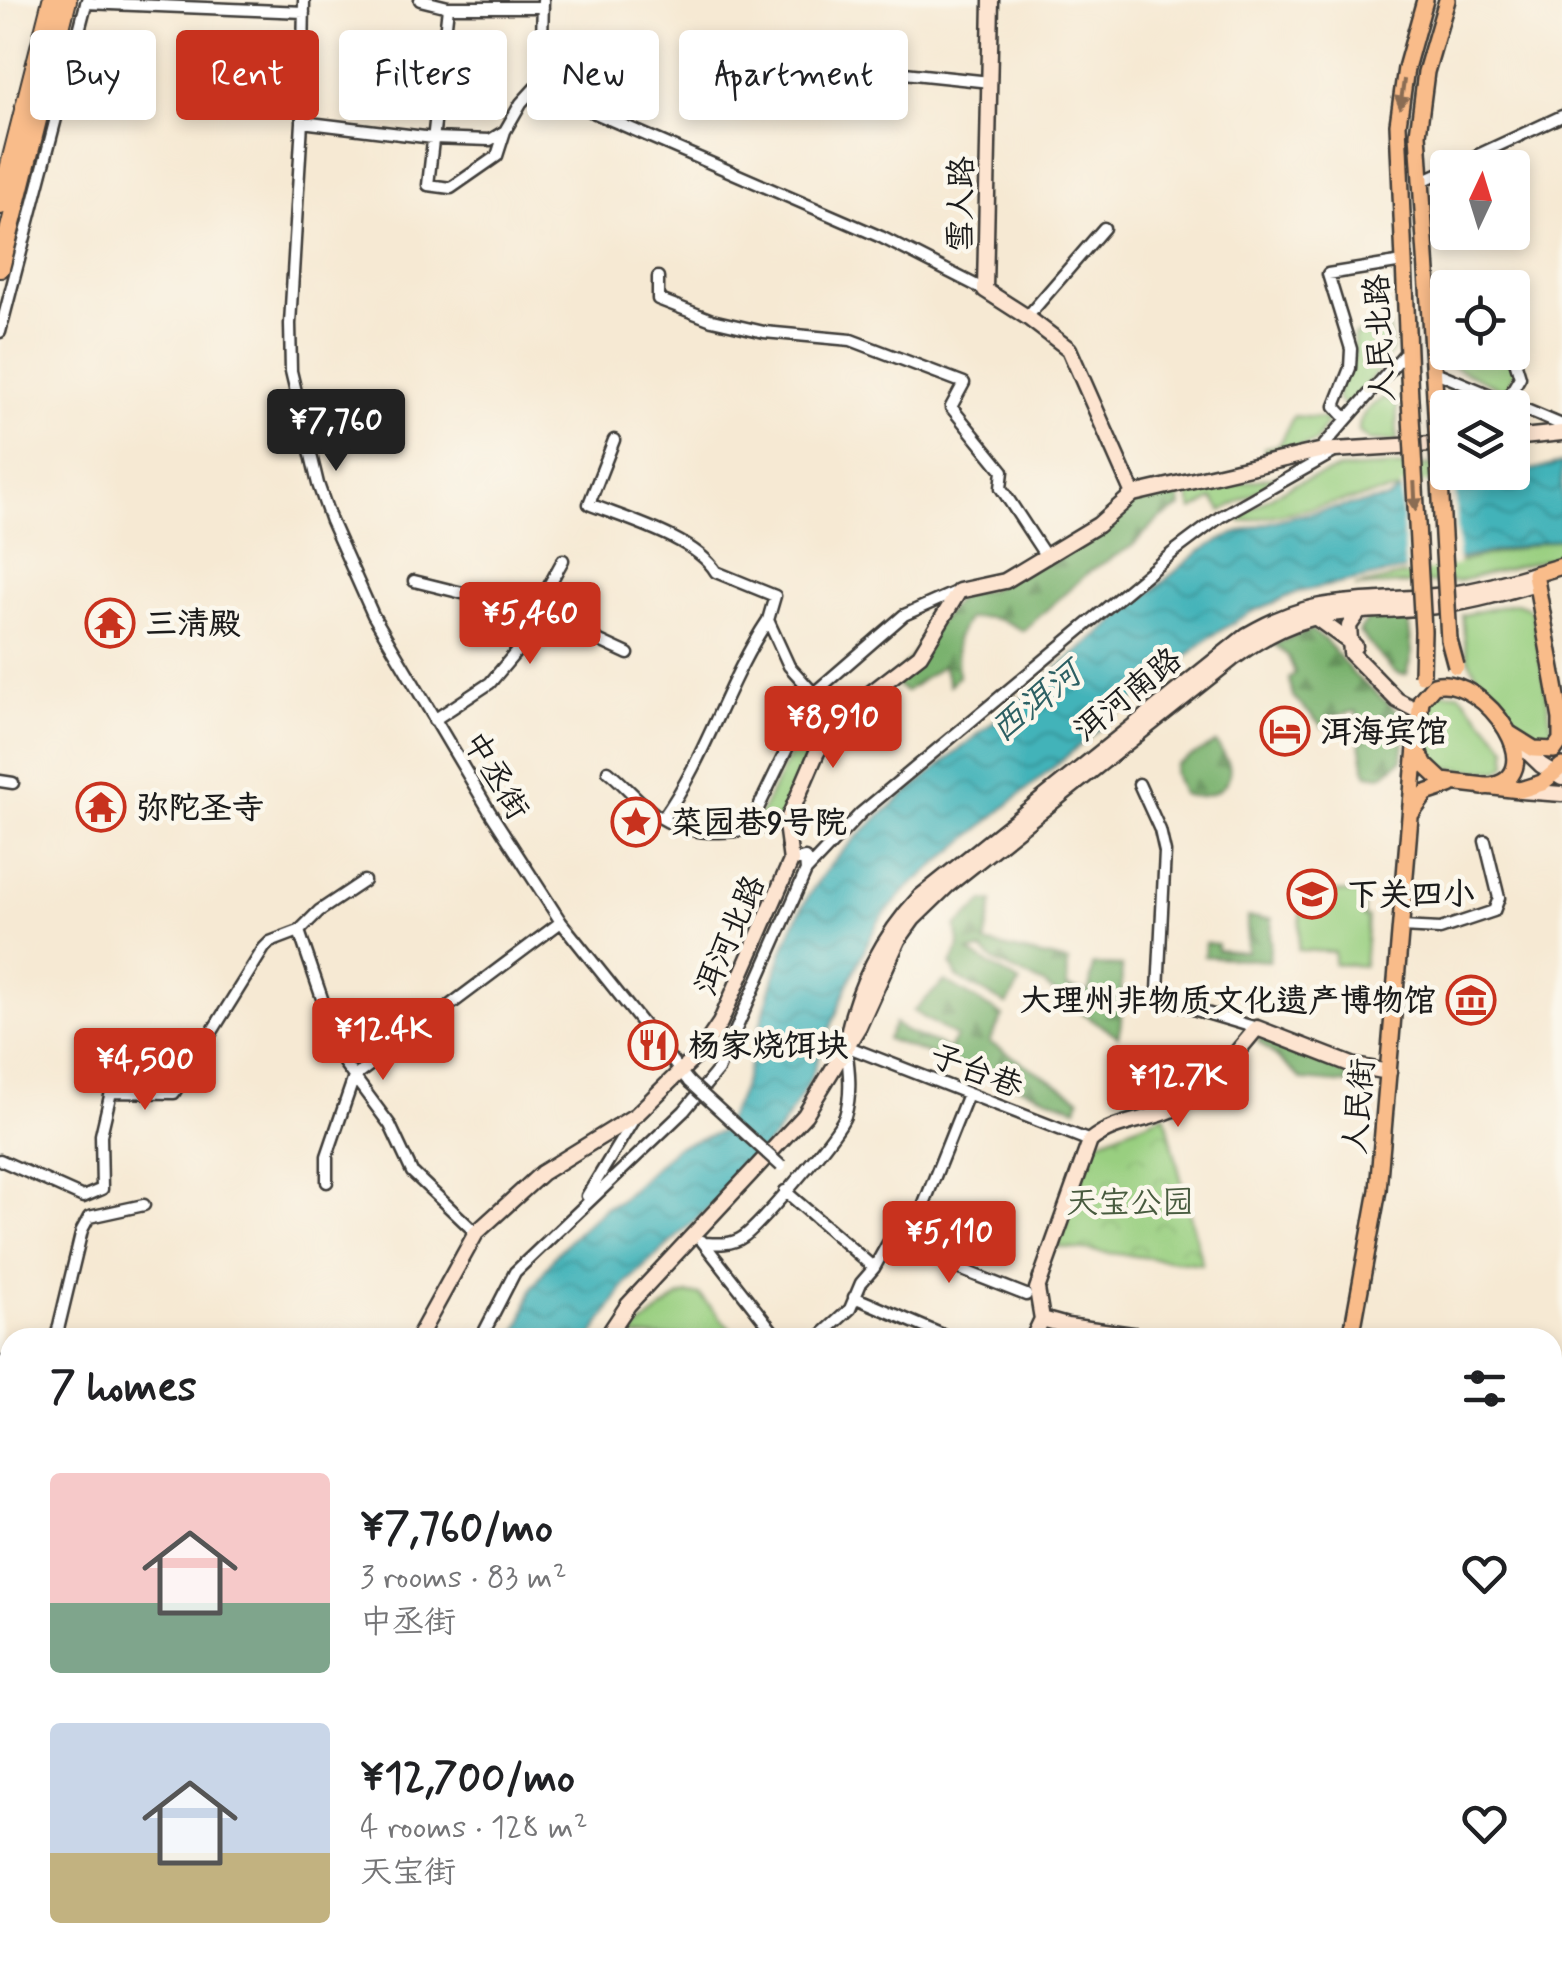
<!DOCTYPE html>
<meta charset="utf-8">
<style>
:root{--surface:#fff;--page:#f6f6f6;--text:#202124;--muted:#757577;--accent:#c8321e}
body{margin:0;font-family:Mynerve,"LXGW WenKai TC",sans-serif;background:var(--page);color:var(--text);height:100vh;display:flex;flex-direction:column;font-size:38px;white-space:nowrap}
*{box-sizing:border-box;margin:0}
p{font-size:32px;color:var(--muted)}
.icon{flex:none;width:55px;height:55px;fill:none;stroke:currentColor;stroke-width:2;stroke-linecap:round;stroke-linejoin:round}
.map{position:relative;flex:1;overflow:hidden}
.sheet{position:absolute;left:0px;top:1328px;width:1562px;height:642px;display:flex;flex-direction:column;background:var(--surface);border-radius:30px 30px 0 0;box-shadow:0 5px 15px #0003}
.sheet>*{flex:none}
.hud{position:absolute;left:30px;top:30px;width:1000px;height:90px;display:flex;gap:20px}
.needle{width:65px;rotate:4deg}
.fabs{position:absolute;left:1430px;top:150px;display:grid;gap:20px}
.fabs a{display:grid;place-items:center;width:100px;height:100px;border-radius:10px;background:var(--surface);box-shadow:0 5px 15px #0003;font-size:50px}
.price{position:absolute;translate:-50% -85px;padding:0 22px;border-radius:10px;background:var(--accent);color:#fff;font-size:32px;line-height:65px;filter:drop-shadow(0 2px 5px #0008)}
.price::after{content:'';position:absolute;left:50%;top:60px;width:30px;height:22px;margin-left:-15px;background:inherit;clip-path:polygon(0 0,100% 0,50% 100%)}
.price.current{background:#222;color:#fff}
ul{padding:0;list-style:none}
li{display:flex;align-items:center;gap:30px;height:250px;padding:0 50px}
li span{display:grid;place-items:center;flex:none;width:280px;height:200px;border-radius:10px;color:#555}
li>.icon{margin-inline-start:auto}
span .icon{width:120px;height:120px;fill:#fffc;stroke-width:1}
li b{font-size:42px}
h2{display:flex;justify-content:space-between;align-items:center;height:120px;padding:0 50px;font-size:42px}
.pill{padding:0 35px;border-radius:10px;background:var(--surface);box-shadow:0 5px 15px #0003;font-size:35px;line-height:90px}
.pill.current{background:var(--accent);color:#fff}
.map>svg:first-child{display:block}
.grass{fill:#99cf80;stroke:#5a764e;stroke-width:2.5}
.forest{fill:url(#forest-firs);stroke:#4b6745;stroke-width:2.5}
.park{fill:url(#park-crowns);stroke:#5a764e;stroke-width:2.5}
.water{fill:url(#water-waves);stroke:#2f686a;stroke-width:2.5}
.pier{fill:#f6e9d3}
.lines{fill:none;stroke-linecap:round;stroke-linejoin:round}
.stream{stroke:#42b3b9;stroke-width:2.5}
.street-casing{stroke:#3d3b37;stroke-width:15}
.secondary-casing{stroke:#3d3b37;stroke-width:19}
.primary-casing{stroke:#3d3b37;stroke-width:20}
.highway-casing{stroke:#3d3b37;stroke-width:22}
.street{stroke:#fff;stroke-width:10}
.secondary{stroke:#fde4d0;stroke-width:14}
.primary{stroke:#f9bc8a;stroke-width:15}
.highway{stroke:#f9bc8a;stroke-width:18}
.street-bridge-casing{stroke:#3d3b37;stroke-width:15;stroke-linecap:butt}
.primary-bridge-casing{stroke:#3d3b37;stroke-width:20;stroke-linecap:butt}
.street-bridge{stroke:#fff;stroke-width:10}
.primary-bridge{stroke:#f9bc8a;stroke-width:15}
.oneway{fill:#8a6c53}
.labels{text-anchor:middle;stroke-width:9;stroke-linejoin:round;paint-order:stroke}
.street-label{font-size:32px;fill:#1c1c1c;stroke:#fbf7ec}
.poi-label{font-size:32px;font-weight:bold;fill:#1c1c1c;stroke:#fbf7ec;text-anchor:start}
.park-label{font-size:32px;fill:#485b3f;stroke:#fbf7ec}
.water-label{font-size:35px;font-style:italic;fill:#2d6063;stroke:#fbf7ec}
</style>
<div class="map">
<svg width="1562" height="1968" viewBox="0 0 1562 1968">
<defs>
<pattern id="forest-firs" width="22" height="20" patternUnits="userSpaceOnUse" patternTransform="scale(2.5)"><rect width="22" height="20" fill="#7ab26e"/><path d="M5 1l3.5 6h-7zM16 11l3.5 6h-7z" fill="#63905a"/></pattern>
<pattern id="park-crowns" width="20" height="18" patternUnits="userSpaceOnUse" patternTransform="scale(2.5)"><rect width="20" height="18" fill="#99cf80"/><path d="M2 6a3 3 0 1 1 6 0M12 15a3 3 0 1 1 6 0" fill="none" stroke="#83b16e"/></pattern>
<pattern id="water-waves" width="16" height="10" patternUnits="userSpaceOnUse" patternTransform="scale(2.5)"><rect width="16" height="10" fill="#42b3b9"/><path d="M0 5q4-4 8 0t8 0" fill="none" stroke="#369196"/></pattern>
</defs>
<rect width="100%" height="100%" fill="#fbf7ec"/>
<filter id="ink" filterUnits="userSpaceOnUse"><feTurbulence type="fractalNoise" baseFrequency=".01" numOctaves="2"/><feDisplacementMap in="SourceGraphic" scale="20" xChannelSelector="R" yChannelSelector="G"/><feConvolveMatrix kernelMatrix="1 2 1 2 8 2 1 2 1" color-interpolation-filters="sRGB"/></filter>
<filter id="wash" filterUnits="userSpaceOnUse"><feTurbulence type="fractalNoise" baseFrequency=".0048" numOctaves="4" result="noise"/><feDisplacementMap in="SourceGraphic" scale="40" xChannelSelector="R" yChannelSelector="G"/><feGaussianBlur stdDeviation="2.25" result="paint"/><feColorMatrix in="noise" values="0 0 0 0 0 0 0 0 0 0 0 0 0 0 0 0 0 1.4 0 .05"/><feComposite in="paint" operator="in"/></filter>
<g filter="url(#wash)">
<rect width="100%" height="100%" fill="#f6e9d3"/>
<!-- grass -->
<path class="grass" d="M1389,327l3,25 -41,53 -9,-1 -5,-5 4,-26 12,-13 1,-25z
M1447,350l64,3 5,15 -10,23 -54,-25z
M1384,397l13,8v36h-28l-10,-9c-1,-18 12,-26 25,-35z
M1294,416l35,3 -14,24 -50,11 -1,-6 14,-3z
M1447,464l1,8 36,1 -242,49 -6,-5 58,-33 46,-15z
M1287,474l-65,37 -9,-12 -21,11 -4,-16z
M1562,538v17l-102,26 -106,6z
M1516,603l11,4 6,7 19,115 -1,10 -5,3c-18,-3 -67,-61 -76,-80 -6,-13 -6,-32 -8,-47z
M1433,692l27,1 47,54v18l-10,6 -55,-3c-22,-16 -15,-53 -9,-76z
M805,724l15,7 -32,67 2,7 -7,15 -10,-1 -7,6 -10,-2z
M1302,889l63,5 -1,23 4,1 -4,48 -30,-2v-12l-36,-2z
M687,1294l13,1 38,42h-110l50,-40z"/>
<!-- forest -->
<path class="forest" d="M1179,490l2,17 -23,13 -26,26 -42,25 -67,60c-19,-12 -33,-16 -56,-12l-11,20 2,38 -9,8 -6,-20 -38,27 -13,-11 69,-87 30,-5 145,-90z
M1408,618l4,34 -5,22 -4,1 -10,-4 -34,-39 8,-13z
M1311,630l15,11 29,35 51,42 -4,42 -21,16 -13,-2c-7,-10 -9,-47 -12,-63l-23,5 -10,11 -30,-30 -4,-18 6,-6 -7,-17 -14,-12z
M1216,743c5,7 11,14 13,22 5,26 -28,37 -47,29l-8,-21 2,-8z
M984,901l9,1 -8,41 83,19 -1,26 22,4 4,-27 29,1c-2,25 3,47 -4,70l-48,-30 -26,-22 -49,-22 -13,-12 -13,2 51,31 -13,22 -50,-28 -6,-13 9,-17 -4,-20z
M1247,917l25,2 -3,42 -65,-5 1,-13 12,1v6l30,2z
M945,981l58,35 -14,26 91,56 -3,10 -190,-69 8,-16 9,8 45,18 7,-12 -43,-26z
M1265,1035l74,30 11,19 -48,-4 -44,-39z"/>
<!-- park -->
<path class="park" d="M1165,1114l37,150 -145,-17 36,-104z"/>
<!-- water -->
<path class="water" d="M1562,463v75l-264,54 -49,21 -39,24 -303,252 -29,33 -27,55 -44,110 -32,50 -22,21 -11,20 -115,104 -35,55 -79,1 9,-17 9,-31 25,-36 17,-17 32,-30 13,-5 58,-55 44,-15c8,-16 19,-32 24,-49 22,-70 34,-150 80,-210 19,-25 43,-45 66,-66l309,-255c57,-35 124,-41 189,-53l15,-10 70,-6z"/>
<!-- pier -->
<path class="pier" d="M1455,479l4,86 -54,10 -4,-90z"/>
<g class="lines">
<!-- stream -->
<path class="stream" d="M1354,1960l11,8
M1500,1968l19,-4 20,4"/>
</g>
</g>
<g filter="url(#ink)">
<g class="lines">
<!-- street casing -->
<g class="street-casing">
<path id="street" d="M304,0l-2,122 -12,202 1,47 27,113 13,37 42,94 117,197 71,110 128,160
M420,0l28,7h95
M543,0l-2,81 15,15 325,141 104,53
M86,3l218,9
M448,7l-20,178 23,3 46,-32 8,-25 16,-28 20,-22
M771,59l219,23
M302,122l131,16 57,2 15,-9
M1450,168l112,-52
M1420,182l28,-13
M658,277v22l54,21 52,12 87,8 113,43 -13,24 52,64 -2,17 46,70
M1027,317l77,-89
M0,332l87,-332
M1431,346l17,-4
M1433,371l129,54
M1506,401l14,-24 -8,-26
M1347,419l-12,-13 15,-38 1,-19 -23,-75 75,-12
M614,440l-25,64c37,15 106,34 127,68l59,24 -7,24 21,46 48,53
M1319,451l88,-100
M414,581l121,30 93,43
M434,720l56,-37 32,-38 13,-34 28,-51
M608,771c16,13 31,31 47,43 40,29 87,16 131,10
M0,781l13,2
M1139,784l21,46 5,22 -7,139 11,11 88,26
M663,818c44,-62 63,-135 105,-198
M748,829l66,-136 90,-78 54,-24
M806,871l55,-58 315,-263 44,-33 116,-66
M1401,927l39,2 54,-18 5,-13 -14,-57
M299,931l45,132 46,62 22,47 64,61
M0,1160l83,37 19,-8 -1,-54 10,-43 63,1 90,-145 6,-6 29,-11 20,-20 45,-30
M327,1182v-26l27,-79 207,-155
M785,1191l89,77
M587,1196l48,-79
M896,1238l13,11 117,46
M702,1241l76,97
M705,1243c13,1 27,2 38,-6 16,-11 96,-104 102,-121 7,-22 4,-47 1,-70l244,95
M854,1297l96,41
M56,1338l26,-108 7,-13 55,-12
M481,1338l34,-66 169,-161 34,-41 88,-199 -1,-13 -14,3
M818,1338l32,-29 11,-26 13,-15 14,-25 28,-19 52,-130
M0,1362l10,19
M1552,1372l10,1
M1552,1408l10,1
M1552,1444l10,1
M1552,1957l10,5
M1059,1960v8
M226,1968l2,-8
M1429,1968l30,-8"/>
</g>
<!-- secondary casing -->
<g class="secondary-casing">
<path id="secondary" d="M991,0l-6,290 42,27 42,32 64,145
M1512,438l50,-5
M1362,608l-13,18 2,27 46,47 21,11
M1308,612l47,34
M1516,741l25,24 21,13
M1521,791l41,3
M847,1040c9,-52 37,-105 73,-143l327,-262c69,-41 113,-31 188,-39 34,-3 67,-13 100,-22
M1042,1319l-5,-30 53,-148c24,-20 53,-19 81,-31 35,-16 62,-54 86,-82l98,38 34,6
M418,1338l58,-105 66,-60 94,-58 65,-64 19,-28 71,-162 -5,-37 31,-72 20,-33 83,-64 39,-64 46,-10 93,-56 35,-31 186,-43 129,-8
M606,1338l22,-33 177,-190 54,-89 39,-86 15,-21 35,-34 284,-226c82,-61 121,-42 213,-54 31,-4 61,-13 91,-22
M1033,1338l9,-19 25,7 88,12
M0,1959l10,-6
M372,1960l8,8"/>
</g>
<!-- primary casing -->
<g class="primary-casing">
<path id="primary" d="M1435,395l-17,-261 8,-62 21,-72
M1410,399l-12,-275 8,-56 19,-68
M1510,734l24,15 20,1 7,-10v-21l-26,-145 27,-8
M1482,787c78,-4 3,-115 -48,-102l-13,15 -5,47 9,18 17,16 78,9 22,-7 20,-17
M1411,814l15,-21 24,-8
M1351,1338l27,-148 38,-443
M1552,1730l10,-1
M1552,1745l10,-1
M1415,1960l1,8
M340,1968l4,-8"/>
</g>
<!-- highway casing -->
<g class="highway-casing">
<path id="highway" d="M0,205l52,-205
M0,268l67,-268"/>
</g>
<!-- street -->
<use href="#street" class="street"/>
<!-- secondary -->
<use href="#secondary" class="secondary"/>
<!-- primary -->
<use href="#primary" class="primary"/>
<!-- highway -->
<use href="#highway" class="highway"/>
<!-- street-bridge casing -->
<g class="street-bridge-casing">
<path id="street-bridge" d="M689,1082l92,84"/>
</g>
<!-- primary-bridge casing -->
<g class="primary-bridge-casing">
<path id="primary-bridge" d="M1435,395l14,245 7,26
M1410,399l13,232 -1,44"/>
</g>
<!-- street-bridge -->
<use href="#street-bridge" class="street-bridge"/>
<!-- primary-bridge -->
<use href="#primary-bridge" class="primary-bridge"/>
</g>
<!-- one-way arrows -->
<defs><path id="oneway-solid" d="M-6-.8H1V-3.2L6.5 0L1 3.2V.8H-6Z" transform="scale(2.5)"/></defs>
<g class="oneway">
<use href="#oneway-solid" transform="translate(1402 94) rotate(98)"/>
<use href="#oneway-solid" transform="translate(1415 496) rotate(87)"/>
</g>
</g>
<!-- icons -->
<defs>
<g id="temple-ring" transform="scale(2.5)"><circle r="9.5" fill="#fbf7ec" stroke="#c8321e" stroke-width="1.5"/><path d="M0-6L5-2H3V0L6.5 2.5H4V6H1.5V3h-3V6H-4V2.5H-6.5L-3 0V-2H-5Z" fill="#c8321e"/></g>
<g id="hotel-ring" transform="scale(2.5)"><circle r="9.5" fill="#fbf7ec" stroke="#c8321e" stroke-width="1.5"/><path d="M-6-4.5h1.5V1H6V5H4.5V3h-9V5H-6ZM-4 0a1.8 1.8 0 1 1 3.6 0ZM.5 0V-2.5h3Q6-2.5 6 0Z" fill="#c8321e"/></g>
<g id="sight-ring" transform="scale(2.5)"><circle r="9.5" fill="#fbf7ec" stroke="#c8321e" stroke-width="1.5"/><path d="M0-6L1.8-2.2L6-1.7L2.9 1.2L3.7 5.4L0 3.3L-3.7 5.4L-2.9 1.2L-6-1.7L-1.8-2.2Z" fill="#c8321e"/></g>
<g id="school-ring" transform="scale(2.5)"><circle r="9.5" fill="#fbf7ec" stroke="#c8321e" stroke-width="1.5"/><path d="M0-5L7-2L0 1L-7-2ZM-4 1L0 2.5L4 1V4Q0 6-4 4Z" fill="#c8321e"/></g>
<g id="museum-ring" transform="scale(2.5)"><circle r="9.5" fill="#fbf7ec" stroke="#c8321e" stroke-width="1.5"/><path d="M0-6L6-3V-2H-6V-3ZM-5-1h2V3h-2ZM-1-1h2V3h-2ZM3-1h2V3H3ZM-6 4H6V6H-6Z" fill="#c8321e"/></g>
<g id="restaurant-ring" transform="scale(2.5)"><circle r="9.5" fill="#fbf7ec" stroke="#c8321e" stroke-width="1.5"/><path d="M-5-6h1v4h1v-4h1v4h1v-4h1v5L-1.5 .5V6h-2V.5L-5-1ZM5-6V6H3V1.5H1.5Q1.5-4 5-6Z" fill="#c8321e"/></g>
</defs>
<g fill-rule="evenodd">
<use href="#temple-ring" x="110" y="623"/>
<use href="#hotel-ring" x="1285" y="731"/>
<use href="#temple-ring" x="101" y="807"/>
<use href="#sight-ring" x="636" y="822"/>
<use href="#school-ring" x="1312" y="894"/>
<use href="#museum-ring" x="1471" y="1000"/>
<use href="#restaurant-ring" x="653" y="1045"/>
</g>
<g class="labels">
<!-- street labels -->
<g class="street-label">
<text transform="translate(960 204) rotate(-89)" y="11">雪人路</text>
<text transform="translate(1379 338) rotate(-93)" y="11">人民北路</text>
<text transform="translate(1127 694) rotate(-39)" y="11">洱河南路</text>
<text transform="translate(497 775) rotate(59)" y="11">中丞街</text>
<text transform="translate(729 935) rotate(-66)" y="11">洱河北路</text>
<text transform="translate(977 1070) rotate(21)" y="11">子台巷</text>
<text transform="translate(1358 1106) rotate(-85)" y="11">人民街</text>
</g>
<!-- poi labels -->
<g class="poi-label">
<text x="145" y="634">三清殿</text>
<text x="1320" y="742">洱海宾馆</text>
<text x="136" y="818">弥陀圣寺</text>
<text x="671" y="833">菜园巷9号院</text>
<text x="1347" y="905">下关四小</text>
<text x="1436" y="1011" text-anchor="end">大理州非物质文化遗产博物馆</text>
<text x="688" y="1056">杨家烧饵块</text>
</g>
<!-- park labels -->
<g class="park-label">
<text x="1130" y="1213">天宝公园</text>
</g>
<!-- water labels -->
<g class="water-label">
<text transform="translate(1035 701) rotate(-39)" y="12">西洱河</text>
</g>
</g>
</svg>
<div class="fabs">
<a><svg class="needle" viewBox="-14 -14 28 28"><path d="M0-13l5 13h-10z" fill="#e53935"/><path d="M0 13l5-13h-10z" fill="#757577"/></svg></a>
<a><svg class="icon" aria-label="locate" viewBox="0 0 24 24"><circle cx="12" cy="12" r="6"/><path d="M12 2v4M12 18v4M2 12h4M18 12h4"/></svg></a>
<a><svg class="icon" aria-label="layers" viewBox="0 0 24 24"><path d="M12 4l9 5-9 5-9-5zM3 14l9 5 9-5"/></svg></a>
</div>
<b class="price current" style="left:336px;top:474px">¥7,760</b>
<b class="price" style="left:530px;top:667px">¥5,460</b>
<b class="price" style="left:833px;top:771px">¥8,910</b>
<b class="price" style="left:383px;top:1083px">¥12.4K</b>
<b class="price" style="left:145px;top:1113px">¥4,500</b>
<b class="price" style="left:1178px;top:1130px">¥12.7K</b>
<b class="price" style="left:949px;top:1286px">¥5,110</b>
<div class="hud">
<a class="pill">Buy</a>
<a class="pill current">Rent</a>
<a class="pill">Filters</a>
<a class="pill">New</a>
<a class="pill">Apartment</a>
</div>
<section class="sheet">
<h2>7 homes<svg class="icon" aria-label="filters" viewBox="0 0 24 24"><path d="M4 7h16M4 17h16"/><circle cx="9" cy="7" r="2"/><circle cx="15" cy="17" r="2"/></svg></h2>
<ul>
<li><span style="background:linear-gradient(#f6c9c9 65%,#7fa58c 0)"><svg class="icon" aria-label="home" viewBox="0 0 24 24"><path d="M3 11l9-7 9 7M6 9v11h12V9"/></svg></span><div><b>¥7,760/mo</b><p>3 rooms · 83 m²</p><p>中丞街</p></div><svg class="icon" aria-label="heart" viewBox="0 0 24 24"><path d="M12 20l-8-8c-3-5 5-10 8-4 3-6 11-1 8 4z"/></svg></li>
<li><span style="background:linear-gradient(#c9d6e8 65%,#c2b280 0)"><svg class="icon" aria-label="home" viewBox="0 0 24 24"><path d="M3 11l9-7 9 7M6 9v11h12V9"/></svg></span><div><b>¥12,700/mo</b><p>4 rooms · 128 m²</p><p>天宝街</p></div><svg class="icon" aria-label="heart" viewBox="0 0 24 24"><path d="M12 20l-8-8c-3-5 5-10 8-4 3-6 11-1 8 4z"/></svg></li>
</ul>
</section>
</div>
